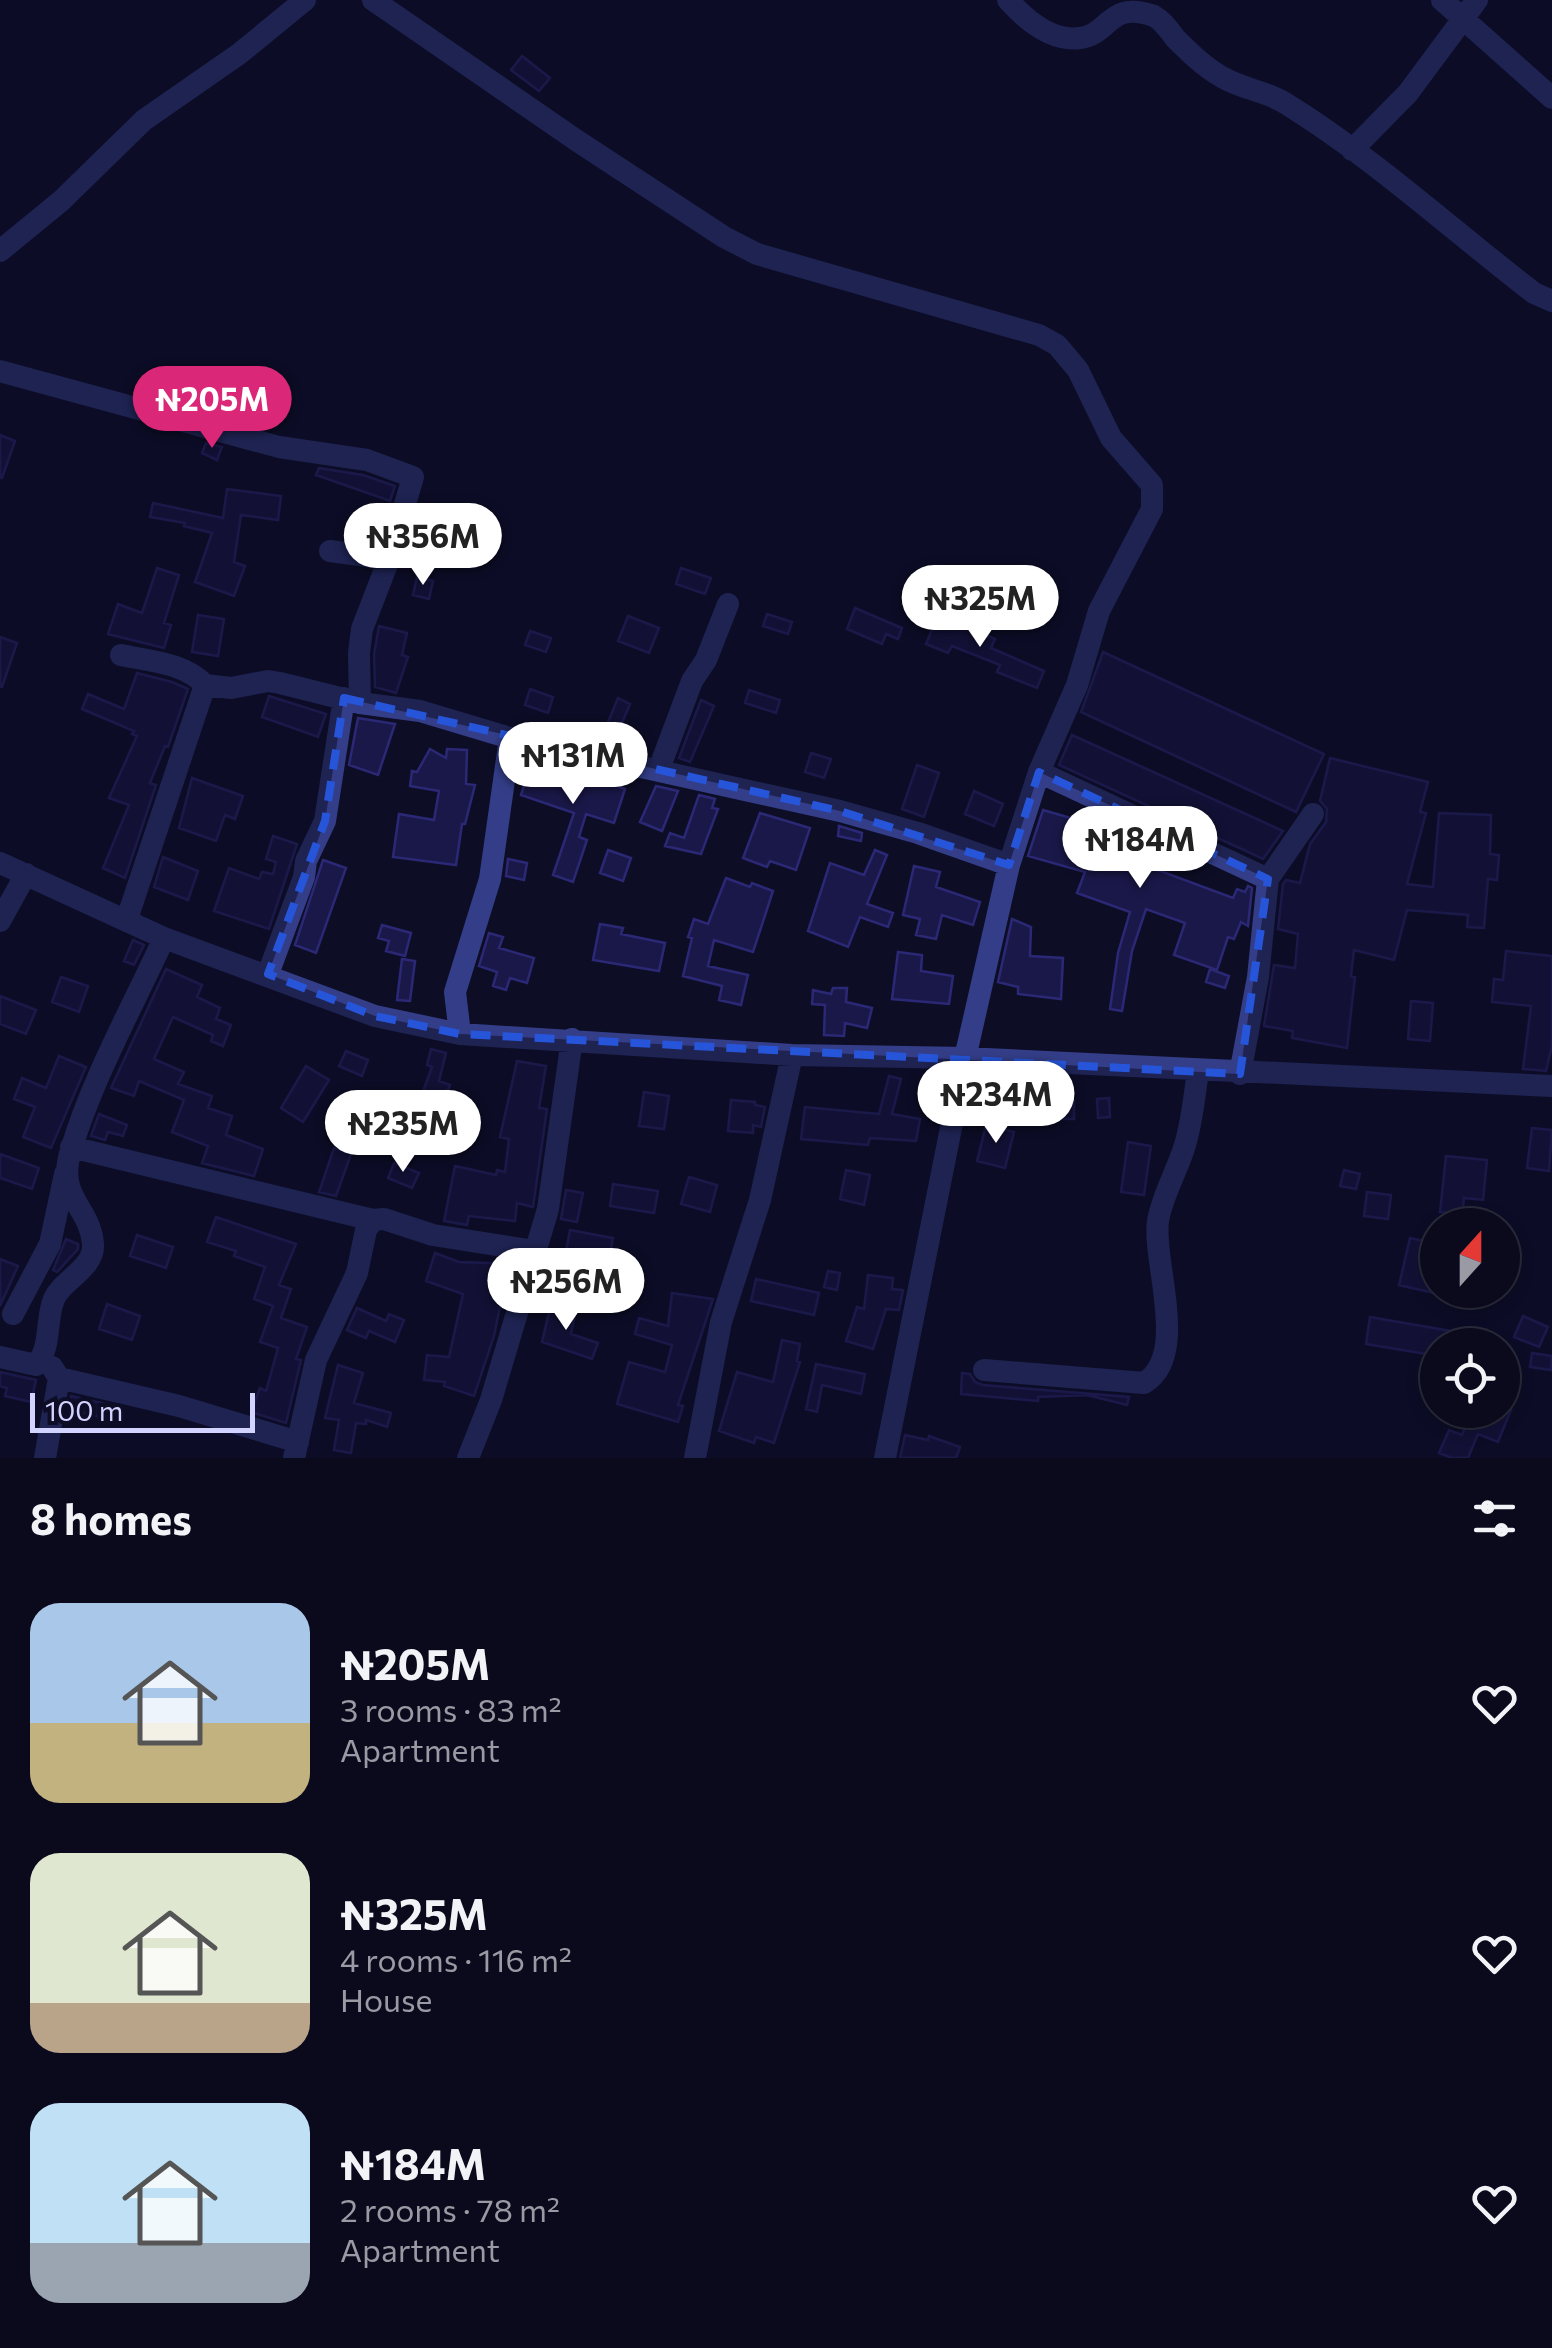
<!DOCTYPE html>
<meta charset="utf-8">
<style>
:root{--surface:#0a0a1c;--page:#181829;--text:#f1f3f6;--muted:#999aa3;--line:#2a2b3b;--accent:#db2777}
body{margin:0;font-family:Commissioner,sans-serif;background:var(--page);color:var(--text);height:100vh;display:flex;flex-direction:column;font-size:38px;white-space:nowrap}
*{box-sizing:border-box;margin:0}
p{font-size:32px;color:var(--muted)}
.icon{flex:none;width:55px;height:55px;fill:none;stroke:currentColor;stroke-width:2;stroke-linecap:round;stroke-linejoin:round}
.map{position:relative;height:1458px;overflow:hidden}
.details{display:flex;flex-direction:column;background:var(--surface);flex:1}
.details>*{flex:none}
.needle{width:65px;rotate:21deg}
.tools{position:absolute;left:1420px;top:1208px;display:grid;gap:20px}
.tools a{display:grid;place-items:center;width:100px;height:100px;border-radius:50%;background:var(--surface);box-shadow:0 5px 15px #0003,0 0 0 2px var(--line);font-size:50px}
.scale{position:absolute;left:30px;bottom:25px;width:225px;box-sizing:border-box;padding-left:10px;border:5px solid #d2d3ff;border-top:0;font-size:28px;line-height:35px;white-space:nowrap;color:#d2d3ff;-webkit-text-stroke:8px #0d0d26;paint-order:stroke}
.price{position:absolute;translate:-50% -85px;padding:0 22px;border-radius:35px;background:#fff;color:#222;font-size:32px;line-height:65px;filter:drop-shadow(0 2px 5px #0008)}
.price::after{content:'';position:absolute;left:50%;top:60px;width:30px;height:22px;margin-left:-15px;background:inherit;clip-path:polygon(0 0,100% 0,50% 100%)}
.price.selected{background:var(--accent);color:#fff}
ul{padding:0;list-style:none}
li{display:flex;align-items:center;gap:30px;height:250px;padding:0 30px}
li span{display:grid;place-items:center;flex:none;width:280px;height:200px;border-radius:30px;color:#555}
li>.icon{margin-inline-start:auto}
span .icon{width:120px;height:120px;fill:#fffc;stroke-width:1}
li b{font-size:42px}
h2{display:flex;justify-content:space-between;align-items:center;height:120px;padding:0 30px;font-size:42px}
.map>svg:first-child{display:block}
.building{fill:#1a1848;stroke:#2b2876;stroke-width:2.5}
.lines{fill:none;stroke-linecap:round;stroke-linejoin:round}
.minor{stroke:#343e88;stroke-width:22}
.marked{fill:none;stroke:#2655da;stroke-width:8;stroke-dasharray:20 12;stroke-linejoin:round}
</style>
<div class="map">
<svg width="1552" height="1458" viewBox="0 0 1552 1458">
<rect width="100%" height="100%" fill="#0d0d26"/>
<!-- building -->
<path class="building" d="M522,56l28,22 -11,13 -28,-21z
M0,435l15,6 -13,37h-2z
M206,443l16,4 -5,13 -15,-7z
M319,468l44,7 32,11 -5,15 -74,-26z
M227,489l54,7 -3,24 -37,-5 -7,47 11,4 -11,30 -39,-14 17,-49 -28,-7 1,-3 -35,-6 3,-14 70,15z
M157,568l22,7 -15,48 7,2 -7,23 -56,-14 10,-30 24,9z
M681,568l30,10 -6,16 -29,-10z
M417,577l16,4 -4,18 -16,-4z
M855,608l47,20 -4,11 -12,-5 -4,10 -35,-15z
M767,614l25,8 -4,12 -25,-8z
M938,614l57,25 -4,9 53,23 -7,17 -40,-16 3,-7 -48,-19 -4,7 -22,-9z
M198,615l26,4 -6,37 -26,-4z
M628,616l31,12 -10,25 -31,-12z
M379,626l28,7 -5,22 6,2 -12,36 -21,-6 -1,-33z
M530,631l21,7 -5,14 -21,-7z
M0,637l17,6 -15,44 -2,-1z
M1103,652l221,102 -28,58 -215,-100z
M137,673l35,9 16,7 -20,58 -3,-1 -15,37 6,2 -31,93 -22,-10 26,-63 -20,-7 28,-62 -5,-2 2,-3 -52,-22 6,-15 36,15z
M530,689l23,8 -5,16 -23,-8z
M749,690l31,10 -4,13 -31,-10z
M269,696l57,18 -8,23 -56,-20z
M618,698l12,6 -17,40 -12,-5z
M701,700l13,6 -24,56 -11,-4z
M358,718l37,6 -17,51 -29,-10z
M1072,735l211,96 -20,28 -204,-94z
M430,749l16,9 1,-9 20,1 -1,34 9,1 -10,39h-3l-6,41 -63,-8 6,-43 35,6 5,-29 -29,-5 2,-15 5,1z
M811,753l20,6 -7,19 -19,-6z
M1330,758l98,24 -8,30 6,1 -19,71 26,3 6,-74 52,2 -1,39 9,1 -2,25 -9,-1 -4,49 -17,-1 1,-12 -61,-5 -13,50 -40,-10 -3,26 4,1 -8,71 -55,-10 1,-7 -29,-5 10,-61 21,3 3,-34 -20,-5 5,-45 3,-4 14,3 10,-39 16,-22 1,-13 -7,-8z
M531,763l40,14 3,-9 51,21 -11,34 -28,-9 -7,23 8,3 -14,42 -20,-7 21,-62 -53,-18z
M917,765l22,8 -15,44 -22,-8z
M192,778l51,18 -8,23 -10,-4 -9,26 -37,-13z
M656,786l22,5 -16,40 -22,-9z
M974,791l29,13 -9,22 -29,-12z
M699,795l16,4 -3,9 6,1 -17,45 -36,-8 5,-13 14,5z
M1043,810l107,31 -6,24 89,33 4,-9 8,3 3,-6 4,2 -4,38 -7,-4 -7,17 -6,-2 -11,33 -43,-15 11,-32 -39,-14 -14,42 -10,60 -12,-2 8,-56 12,-41 -53,-19 8,-21 -57,-16z
M760,813l50,15 -14,42 -26,-9 -3,6 -24,-9z
M839,826l23,7 -1,8 -23,-5z
M273,836l24,8 -28,85 -55,-18 15,-43 30,11 3,-7 11,2 3,-12 -10,-3z
M608,850l23,8 -8,23 -23,-8z
M875,850l12,5 -20,49 26,9 -5,14 -28,-10 -12,30 -40,-16 22,-68 34,12z
M163,857l35,14 -10,29 -34,-13z
M508,859l19,4 -3,17 -18,-4z
M323,860l23,8 -30,85 -21,-8z
M914,866l26,6 -4,15 44,15 -7,23 -31,-10 -6,24 -20,-4 4,-16 -17,-4z
M726,878l24,9 2,-4 21,8 -20,61 -39,-12 -6,26 40,9 -7,30 -22,-5 3,-14 -39,-10 9,-38 -4,-1 6,-18 14,5z
M1012,919l19,8 -1,29 33,2 -2,41 -43,-5v-7l-20,-5z
M600,924l23,4 -2,6 44,9 -6,28 -66,-11z
M382,925l29,8 -6,23 -19,-5 3,-10 -11,-3z
M489,933l14,4 -4,11 35,10 -7,25 -17,-5 -4,12 -13,-4 4,-14 -18,-6z
M133,940l11,5 -10,20 -10,-4z
M1506,951l46,5v90l-6,25 -23,-2 8,-63 -39,-4 2,-23 9,1z
M898,952l24,3 -1,16 32,5 -4,28 -57,-5z
M402,959l13,2 -5,40 -13,-1z
M166,969l36,16 -5,12 23,11 -4,11 15,6 -8,21 -12,-5 2,-6 -40,-18 -19,42 30,13 -6,12 34,12 -4,12 24,8 -6,19 37,14 -9,27 -52,-13 6,-17 -36,-14 12,-32 -45,-19 -5,15 -23,-8z
M1210,969l19,7 -4,12 -19,-6z
M61,977l27,9 -9,26 -27,-10z
M833,988h14l-1,14 26,6 -5,20 -22,-5 -1,13 -20,-1 1,-30 -13,-1 1,-14 18,4z
M0,996l36,14 -10,24 -26,-10z
M1411,1001l22,2 -3,38 -22,-2z
M431,1049l15,4 -7,28 11,4 -10,28 -22,-8 14,-38 -5,-2z
M346,1051l22,9 -6,16 -23,-10z
M59,1056l27,11 -35,81 -28,-11 12,-30 -21,-8 8,-21 24,10z
M517,1061l29,5 -7,42 8,1 -14,98 -16,-4 -2,18 -46,-5 -2,9 -23,-4 11,-55 41,9 1,-5 8,2 4,-33 -9,-2z
M306,1066l23,14 -26,42 -22,-14z
M889,1076l12,3 -9,35 28,5 -4,22 -46,-3 -2,7 -67,-6 4,-32 74,7z
M644,1092l25,4 -5,33 -25,-3z
M1109,1098l1,19 -12,1 -1,-19z
M731,1100l24,2v3l10,2 -4,20 -8,-2v8l-25,-2z
M1062,1101h12v18h-13z
M99,1114l28,11 -4,11 -15,-4 -3,8 -14,-4z
M986,1125l28,7 -9,36 -28,-7z
M1532,1128l20,2 -3,41 -22,-3z
M1128,1142l23,4 -7,49 -23,-3z
M334,1148l17,6 -15,42 -17,-4z
M0,1154l39,14 -7,21 -32,-11z
M1446,1156l41,4 -4,40 -19,-2 -2,17 -22,-3z
M394,1163l25,10 -7,15 -24,-10z
M846,1170l24,5 -6,30 -24,-6z
M1344,1170l16,4 -4,15 -16,-3z
M689,1177l28,8 -7,27 -29,-8z
M613,1184l45,7 -4,22 -44,-7z
M566,1190l17,3 -6,29 -16,-3z
M1367,1192l24,3 -3,24 -24,-3z
M216,1217l80,27 -17,41 12,4 -10,29 26,9 -11,32 5,1 -15,63 -35,-11 9,-24 6,3 12,-43 -18,-6 13,-36 -19,-7 11,-32 -31,-11 2,-5 -29,-9z
M570,1230l43,8 -5,27 -43,-8z
M137,1235l36,12 -7,21 -36,-12z
M1410,1238l28,6v50l-39,-9z
M66,1239l12,5v5l-21,23 -4,-2z
M435,1253l24,9 55,2 -5,24 -5,-1 -10,49 -20,60 -30,-10 1,-4 -21,-2 3,-25 22,2 14,-63 -37,-13z
M0,1259l18,7 -18,40z
M828,1271l12,2 -3,17 -13,-3z
M868,1275l25,3 -1,11 11,1 -4,20 -13,-1 -13,40 -27,-8 11,-34 7,2z
M756,1279l63,14 -5,22 -63,-14z
M1442,1290h43l-4,14 -39,-9z
M672,1293l41,6 -35,106 5,1 -5,16 -61,-18 12,-42 36,10 7,-27 -37,-11 4,-16 29,8z
M107,1304l33,12 -8,24 -33,-11z
M551,1304l25,6 -5,24 27,9 -6,16 -50,-17z
M357,1308l29,13 3,-7 15,6 -9,22 -26,-11 -3,7 -19,-8z
M1523,1316l25,11 -9,20 -25,-10z
M1370,1317l127,22 -1,6h-58v11l-72,-12z
M782,1340l18,4 -3,17 3,1 -26,81 -18,-6 -2,6 -35,-12 18,-59 36,10z
M1532,1353l20,3 -1,14 -21,-3z
M816,1364l49,10 -4,20 -39,-9 -5,27 -11,-3z
M338,1365l25,8 -9,30 37,10 -4,14 -21,-7v4l-10,-1 -5,30 -17,-3 5,-30 -14,-2z
M0,1372l36,8 -5,22 -26,-6 2,-8 -7,-2z
M962,1373l8,1 5,8 8,3 146,12 -2,8 -40,-10 -49,2v4l-77,-7z
M71,1396l47,11 -3,13 -46,-10z
M1472,1410h39l-13,32 -20,-8 -10,24h-16l-13,-5 10,-23 13,5z
M905,1435l23,5 1,-4 31,11 -4,11h-56z"/>
<g class="lines">
<!-- minor -->
<path class="minor" d="M373,0l203,140 148,97 33,17 282,81 18,10 21,25 33,68 41,47v24l-53,102 -22,74 -38,87 -30,93 -44,193 -80,400
M1008,0c17,19 43,42 72,38 31,-4 28,-38 74,-22 9,5 15,14 21,22 14,14 29,29 47,39 20,12 44,14 63,26 89,55 167,127 249,190l18,8
M1442,0l110,98
M1352,150l56,-57 69,-93
M0,251l61,-50 83,-81 95,-66 66,-54
M0,371l279,76 88,13 46,17 -24,82 -27,70 -3,24 1,50
M330,551l59,8
M121,655c28,6 65,8 84,30l26,3 37,-7 12,2 80,20 60,8 90,27 330,73 78,22 91,32
M659,769l33,-88 14,-21 22,-56
M1039,772l229,107
M0,863l164,75 211,78 85,18 332,21 173,3 587,28
M127,919l78,-234
M0,921l26,-47
M268,974l36,-97 2,-16 19,-40 19,-123
M460,1034l-5,-42 35,-113 20,-141
M1240,1074l18,-97 10,-98 45,-65
M71,1147l302,73 11,-1 49,16 102,16
M13,1314l37,-70 15,-70
M0,1357l36,8c16,-18 9,-44 18,-66 8,-19 41,-31 39,-55 -3,-38 -37,-46 -22,-94 21,-71 62,-144 93,-212
M984,1370l160,13c46,-27 8,-122 14,-162 4,-25 19,-50 26,-73 8,-24 10,-51 14,-76
M59,1378l120,28 119,36
M45,1458l14,-80 -7,-11
M294,1458l22,-98 41,-87 9,-43 7,-10
M468,1458l23,-58 57,-191 24,-170
M695,1458l26,-136 39,-122 32,-145"/>
</g>
<!-- marked area -->
<path d="M0 0H1552V1458H0ZM344,698l496,113 169,54 30,-93 229,107 -28,195 -780,-40 -85,-18 -107,-42 57,-153z" fill="#0d0d26" fill-opacity=".55" fill-rule="evenodd"/>
<path class="marked" d="M344,698l496,113 169,54 30,-93 229,107 -28,195 -780,-40 -85,-18 -107,-42 57,-153z"/>
</svg>
<div class="tools">
<a><svg class="needle" viewBox="-14 -14 28 28"><path d="M0-13l5 13h-10z" fill="#e53935"/><path d="M0 13l5-13h-10z" fill="#999aa3"/></svg></a>
<a><svg class="icon" aria-label="locate" viewBox="0 0 24 24"><circle cx="12" cy="12" r="6"/><path d="M12 2v4M12 18v4M2 12h4M18 12h4"/></svg></a>
</div>
<div class="scale">100 m</div>
<b class="price selected" style="left:212px;top:451px">₦205M</b>
<b class="price" style="left:423px;top:588px">₦356M</b>
<b class="price" style="left:980px;top:650px">₦325M</b>
<b class="price" style="left:573px;top:807px">₦131M</b>
<b class="price" style="left:1140px;top:891px">₦184M</b>
<b class="price" style="left:996px;top:1146px">₦234M</b>
<b class="price" style="left:403px;top:1175px">₦235M</b>
<b class="price" style="left:566px;top:1333px">₦256M</b>
</div>
<section class="details">
<h2>8 homes<svg class="icon" aria-label="filters" viewBox="0 0 24 24"><path d="M4 7h16M4 17h16"/><circle cx="9" cy="7" r="2"/><circle cx="15" cy="17" r="2"/></svg></h2>
<ul>
<li><span style="background:linear-gradient(#a9c7e8 60%,#c2b280 0)"><svg class="icon" aria-label="home" viewBox="0 0 24 24"><path d="M3 11l9-7 9 7M6 9v11h12V9"/></svg></span><div><b>₦205M</b><p>3 rooms · 83 m²</p><p>Apartment</p></div><svg class="icon" aria-label="heart" viewBox="0 0 24 24"><path d="M12 20l-8-8c-3-5 5-10 8-4 3-6 11-1 8 4z"/></svg></li>
<li><span style="background:linear-gradient(#dfe7d0 75%,#b9a48a 0)"><svg class="icon" aria-label="home" viewBox="0 0 24 24"><path d="M3 11l9-7 9 7M6 9v11h12V9"/></svg></span><div><b>₦325M</b><p>4 rooms · 116 m²</p><p>House</p></div><svg class="icon" aria-label="heart" viewBox="0 0 24 24"><path d="M12 20l-8-8c-3-5 5-10 8-4 3-6 11-1 8 4z"/></svg></li>
<li><span style="background:linear-gradient(#bfe0f5 70%,#9aa5b1 0)"><svg class="icon" aria-label="home" viewBox="0 0 24 24"><path d="M3 11l9-7 9 7M6 9v11h12V9"/></svg></span><div><b>₦184M</b><p>2 rooms · 78 m²</p><p>Apartment</p></div><svg class="icon" aria-label="heart" viewBox="0 0 24 24"><path d="M12 20l-8-8c-3-5 5-10 8-4 3-6 11-1 8 4z"/></svg></li>
</ul>
</section>
